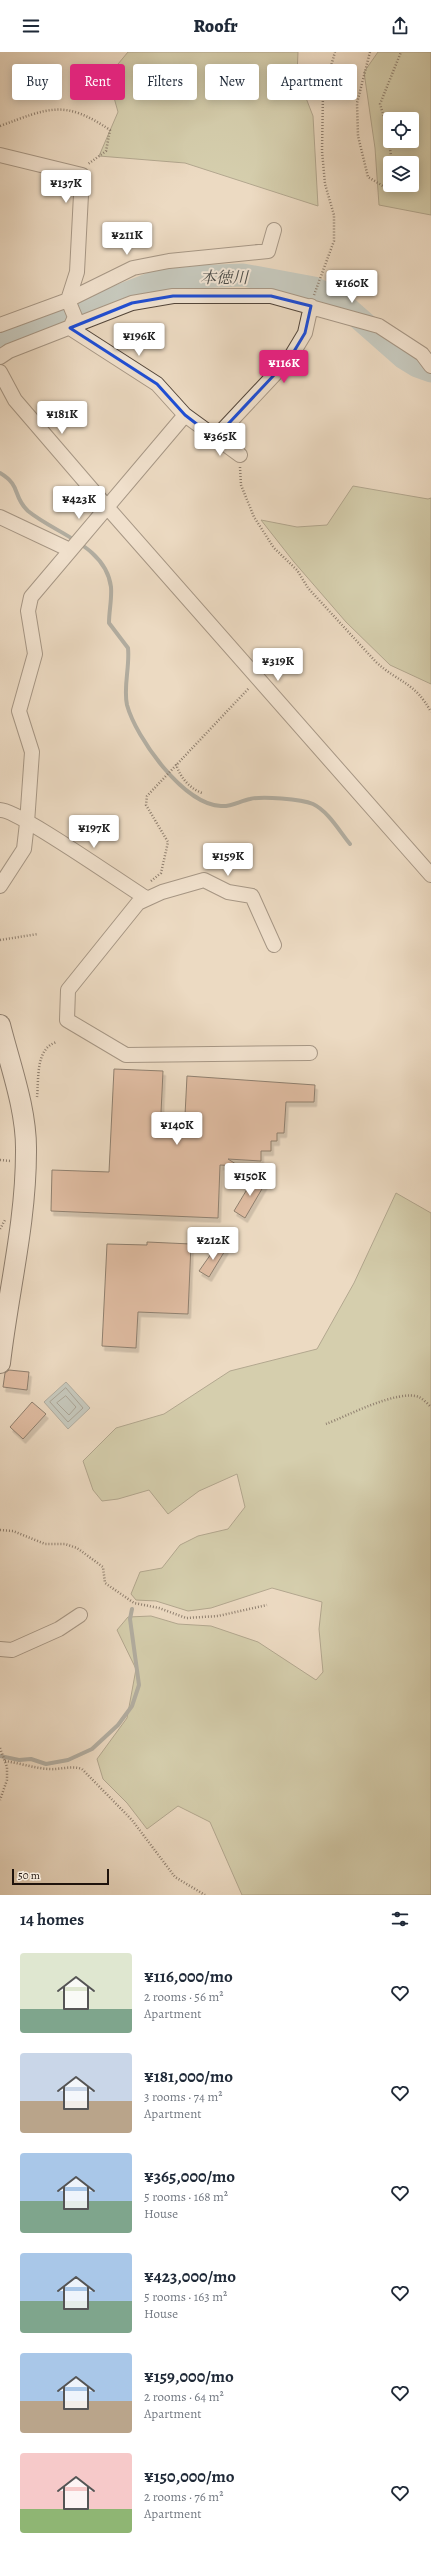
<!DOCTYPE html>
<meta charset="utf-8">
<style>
:root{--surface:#fff;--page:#f2f2f3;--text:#1f2937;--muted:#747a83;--accent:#db2777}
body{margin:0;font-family:Alegreya,"Noto Serif JP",serif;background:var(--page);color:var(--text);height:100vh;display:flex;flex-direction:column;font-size:15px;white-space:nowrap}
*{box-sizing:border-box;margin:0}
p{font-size:13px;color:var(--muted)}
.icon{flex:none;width:22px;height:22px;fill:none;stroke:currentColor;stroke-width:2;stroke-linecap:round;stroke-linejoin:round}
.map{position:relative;height:1843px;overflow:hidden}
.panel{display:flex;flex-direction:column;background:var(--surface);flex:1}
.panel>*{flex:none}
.banner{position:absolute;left:12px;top:12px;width:407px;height:36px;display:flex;gap:8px}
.controls{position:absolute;left:383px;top:60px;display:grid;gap:8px}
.controls a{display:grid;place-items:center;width:36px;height:36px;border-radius:4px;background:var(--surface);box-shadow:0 2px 10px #0003;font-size:20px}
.scale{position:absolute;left:12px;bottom:10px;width:97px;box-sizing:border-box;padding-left:4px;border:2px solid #1f130c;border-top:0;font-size:11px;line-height:14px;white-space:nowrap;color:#1f130c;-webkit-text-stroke:3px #f3e7d7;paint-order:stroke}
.price{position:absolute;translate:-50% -34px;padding:0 9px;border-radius:4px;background:#fff;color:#222;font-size:13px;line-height:26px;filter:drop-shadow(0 1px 2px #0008)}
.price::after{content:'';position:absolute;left:50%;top:24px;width:12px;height:9px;margin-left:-6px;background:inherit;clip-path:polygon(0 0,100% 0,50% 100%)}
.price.on{background:var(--accent);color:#fff}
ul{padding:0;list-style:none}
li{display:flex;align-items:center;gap:12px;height:100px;padding:0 20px}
li span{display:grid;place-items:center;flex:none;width:112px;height:80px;border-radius:4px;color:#555}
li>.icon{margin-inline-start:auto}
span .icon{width:48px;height:48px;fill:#fffc;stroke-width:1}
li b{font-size:17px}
h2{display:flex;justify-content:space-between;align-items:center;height:48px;padding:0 20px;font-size:17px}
.tag{padding:0 14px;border-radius:4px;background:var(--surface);box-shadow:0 2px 10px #0003;font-size:14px;line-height:36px}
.tag.on{background:var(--accent);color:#fff}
header{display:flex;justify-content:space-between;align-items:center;height:52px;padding:0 20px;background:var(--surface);font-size:18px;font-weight:800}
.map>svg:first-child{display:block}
.green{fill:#b9bf93;stroke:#6c6950;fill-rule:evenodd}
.water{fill:#9cb8bc;stroke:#6a7676}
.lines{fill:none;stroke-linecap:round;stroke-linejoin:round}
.shore{stroke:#5e6664;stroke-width:1}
.stream{stroke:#6a7676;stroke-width:4}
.river{stroke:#9cb8bc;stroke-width:23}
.building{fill:#d19a7b;stroke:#1f130c;filter:url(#shadow)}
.street-casing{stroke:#52453a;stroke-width:16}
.secondary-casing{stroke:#1f130c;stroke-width:22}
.path{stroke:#1f130c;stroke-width:2.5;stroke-dasharray:1 2;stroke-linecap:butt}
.street{stroke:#f3e7d7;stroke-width:14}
.secondary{stroke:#f3e7d7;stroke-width:20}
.marked{fill:none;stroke:#1d4ed8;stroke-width:3;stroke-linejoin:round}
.labels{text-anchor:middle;stroke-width:4;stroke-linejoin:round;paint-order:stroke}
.water-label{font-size:16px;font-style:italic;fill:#4b4d4a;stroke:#f3e7d7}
</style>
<header><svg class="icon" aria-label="menu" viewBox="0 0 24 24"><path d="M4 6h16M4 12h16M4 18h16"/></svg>Roofr<svg class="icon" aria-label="share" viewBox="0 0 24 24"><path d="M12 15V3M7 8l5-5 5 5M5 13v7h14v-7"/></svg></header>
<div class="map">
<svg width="431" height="1843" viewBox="0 0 431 1843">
<defs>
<filter id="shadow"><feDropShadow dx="2.5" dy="4.5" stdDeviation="0" flood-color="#0004"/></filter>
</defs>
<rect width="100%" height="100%" fill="#ecdac2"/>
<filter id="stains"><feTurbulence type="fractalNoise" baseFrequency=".005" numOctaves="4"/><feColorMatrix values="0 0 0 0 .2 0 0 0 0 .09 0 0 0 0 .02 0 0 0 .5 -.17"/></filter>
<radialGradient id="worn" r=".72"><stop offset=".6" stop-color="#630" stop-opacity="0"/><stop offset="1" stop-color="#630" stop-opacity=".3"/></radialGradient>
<!-- green -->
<path class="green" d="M128,0h170l-1,23 16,41 5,90 -133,-43 -86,-7 19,-44 -10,-36z
M378,0h53v163l-52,-10 -4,-57 -11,-76zM390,67h22v22h-22zM390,111h22v22h-22z
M353,434l75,13 3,-1v186l-41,-19 -44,-43 -52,-60 -33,-42 36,7 30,-2z
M396,1141l35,20v682h-189l-32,-73 -32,-16 -31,23 -20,-26 -24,-24 -6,-20 30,-41 9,-49 -19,-39 11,-13 23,-1 27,8 33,2 47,16 58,38 7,-8 -4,-43 3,-27 -50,-14 -61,20 -23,3 -32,-10 -20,-1 -5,-6 9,-22 22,-4 18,-23 18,-9 30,-7 17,-22 -8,-33 -38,17 -31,23 -19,-24 -31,9 -16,2 -9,-11 -10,-29 33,-33 48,-14 66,-43 87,-22 37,-66z"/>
<!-- water -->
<path class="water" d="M66,1330l24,26 -22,21 -24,-27z"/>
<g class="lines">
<!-- shore -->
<path class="shore" d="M66,1336l17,20 -15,14 -18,-20z
M66,1344l10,11 -7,8 -12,-12z"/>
<!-- stream -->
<path class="stream" d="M0,421c22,13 12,23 28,38 28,23 78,35 83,76 1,12 -2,24 -2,36l19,25c2,19 -5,39 -1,57 9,33 57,100 94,101 10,1 19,-5 29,-7 12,-3 51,0 63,5 15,7 27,28 37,40
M0,1704l19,4 12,-1 15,5 22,-4 24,-11 26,-24 14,-19 7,-21 -9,-66 2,-10"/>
<!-- river -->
<path class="river" d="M0,290l166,-64 77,-3 71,13 23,11 67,59 13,8 14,5"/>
</g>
<!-- building -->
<path class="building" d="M114,1017l49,2 -3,63 24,1 3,-59 128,9 -1,17h-28l-2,31h-7v8h-6v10h-10v10l-33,-2 11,7 -19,-1 -2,53 -167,-7 1,-41 57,2z
M255,1124l11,6 -21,36 -11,-7z
M147,1190l44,2 -3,70 -50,-2 -2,36 -34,-2 5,-102 40,1z
M218,1192l8,5 -17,28 -10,-6z
M9,1318l20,2 -2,18 -24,-3 2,-14z
M32,1350l14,12 -23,25 -13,-12z"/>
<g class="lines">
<!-- street casing -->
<g class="street-casing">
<path id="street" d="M0,103l82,20 -5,97 -9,28 7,17 -5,11
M0,273l68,-25 65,-32 36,-7 99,-10 6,-21
M70,276l87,56 28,31 55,40
M0,305l9,-6 123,-48 41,-7h98l108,30 43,28 9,12
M0,320l15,28 92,107 324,368
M215,386l75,-80 15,-25 6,-27
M0,465l70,33
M0,758c17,-1 123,74 146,88
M0,834l24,-37 3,-26 5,-71 -13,-41 16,-57 -7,-43 3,-14 154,-182
M274,893l-22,-49 -24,-4 -24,-12 -42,12 -24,11 -70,87 -1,30 59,35 184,-2
M0,1597l12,1 47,-21 21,-14"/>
</g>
<!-- secondary casing -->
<g class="secondary-casing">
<path id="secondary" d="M0,973c10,40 27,85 26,127 0,71 -18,141 -26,211"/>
</g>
<!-- path -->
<path class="path" d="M370,0l-13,51 1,33 10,41 15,9 7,-6
M0,74c49,-18 64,-27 110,4l-4,21 -18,13
M392,111l-5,-36 -7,-23 21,-52
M314,243l20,-54v-26l-9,-31 -3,-33 1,-57 12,-42
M240,415l1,18 13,32 20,31 23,22 11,18 68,74c23,21 39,20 55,50
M176,712c4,13 13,24 26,29
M151,829l10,-8 7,-31 -22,-37 1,-9 102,-108
M0,888l38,-6
M37,1045c2,-18 -2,-49 20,-55
M0,1108l11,1
M0,1177l5,-9
M326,1372c21,-8 72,-35 93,-27 4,2 9,7 12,10
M0,1478l13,1 32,13h20l12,4 26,19 2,16 29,20 25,5 27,10 32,-2 49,-11
M0,1696l7,19v13l-7,20
M5,1709c14,2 29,7 43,8 12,1 23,-4 34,0l50,51 43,57 30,18"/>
<!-- street -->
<use href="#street" class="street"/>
<!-- secondary -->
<use href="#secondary" class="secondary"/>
</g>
<!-- marked area -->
<path d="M0 0H431V1843H0ZM173,244h98l40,10 -6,27 -15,25 -75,80 -30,-23 -28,-31 -87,-56 62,-25z" fill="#ecdac2" fill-opacity=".55" fill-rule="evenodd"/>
<path class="marked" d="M173,244h98l40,10 -6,27 -15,25 -75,80 -30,-23 -28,-31 -87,-56 62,-25z"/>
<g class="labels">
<!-- water labels -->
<g class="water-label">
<text x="224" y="231">本徳川</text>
</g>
</g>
<rect width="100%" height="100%" filter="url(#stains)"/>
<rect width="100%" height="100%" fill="url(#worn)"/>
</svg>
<div class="controls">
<a><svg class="icon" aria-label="locate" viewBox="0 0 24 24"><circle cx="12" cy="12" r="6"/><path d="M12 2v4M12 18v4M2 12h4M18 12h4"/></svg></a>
<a><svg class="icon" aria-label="layers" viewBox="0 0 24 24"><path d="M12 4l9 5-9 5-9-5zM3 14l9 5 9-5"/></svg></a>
</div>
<div class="scale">50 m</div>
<b class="price" style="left:66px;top:152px">¥137K</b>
<b class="price" style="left:127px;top:204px">¥211K</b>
<b class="price" style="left:352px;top:252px">¥160K</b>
<b class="price" style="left:139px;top:305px">¥196K</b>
<b class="price on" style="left:284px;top:332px">¥116K</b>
<b class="price" style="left:62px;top:383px">¥181K</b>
<b class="price" style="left:220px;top:405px">¥365K</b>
<b class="price" style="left:79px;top:468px">¥423K</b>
<b class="price" style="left:278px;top:630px">¥319K</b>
<b class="price" style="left:94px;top:797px">¥197K</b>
<b class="price" style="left:228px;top:825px">¥159K</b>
<b class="price" style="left:177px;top:1094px">¥140K</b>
<b class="price" style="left:250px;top:1145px">¥150K</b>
<b class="price" style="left:213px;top:1209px">¥212K</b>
<div class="banner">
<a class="tag">Buy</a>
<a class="tag on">Rent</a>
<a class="tag">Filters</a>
<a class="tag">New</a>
<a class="tag">Apartment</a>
</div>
</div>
<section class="panel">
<h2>14 homes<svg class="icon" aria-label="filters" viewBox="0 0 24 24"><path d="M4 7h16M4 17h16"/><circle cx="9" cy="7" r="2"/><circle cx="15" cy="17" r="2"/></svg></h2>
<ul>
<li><span style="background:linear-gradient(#dfe7d0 70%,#7fa58c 0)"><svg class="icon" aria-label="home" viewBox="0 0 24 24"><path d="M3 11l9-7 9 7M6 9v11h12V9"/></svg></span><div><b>¥116,000/mo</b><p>2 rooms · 56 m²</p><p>Apartment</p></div><svg class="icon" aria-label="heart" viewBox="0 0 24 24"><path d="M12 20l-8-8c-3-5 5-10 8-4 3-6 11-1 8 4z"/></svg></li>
<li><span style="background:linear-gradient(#c9d6e8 60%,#b9a48a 0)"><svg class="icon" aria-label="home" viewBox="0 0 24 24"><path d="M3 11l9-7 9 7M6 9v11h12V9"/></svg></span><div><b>¥181,000/mo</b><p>3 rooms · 74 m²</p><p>Apartment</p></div><svg class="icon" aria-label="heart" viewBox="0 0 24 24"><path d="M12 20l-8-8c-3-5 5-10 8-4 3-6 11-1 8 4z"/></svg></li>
<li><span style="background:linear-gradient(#a9c7e8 60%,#7fa58c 0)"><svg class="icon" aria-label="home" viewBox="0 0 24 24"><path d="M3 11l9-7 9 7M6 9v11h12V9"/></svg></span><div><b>¥365,000/mo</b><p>5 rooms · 168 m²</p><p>House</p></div><svg class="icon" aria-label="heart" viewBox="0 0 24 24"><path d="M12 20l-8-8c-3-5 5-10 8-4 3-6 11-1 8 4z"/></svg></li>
<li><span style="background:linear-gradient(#a9c7e8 60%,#7fa58c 0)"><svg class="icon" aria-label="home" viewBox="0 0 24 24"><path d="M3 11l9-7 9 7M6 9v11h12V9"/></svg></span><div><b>¥423,000/mo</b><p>5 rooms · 163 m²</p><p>House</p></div><svg class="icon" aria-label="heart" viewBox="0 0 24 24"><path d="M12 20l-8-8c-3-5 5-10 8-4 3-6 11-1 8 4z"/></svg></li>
<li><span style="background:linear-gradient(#a9c7e8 60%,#b9a48a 0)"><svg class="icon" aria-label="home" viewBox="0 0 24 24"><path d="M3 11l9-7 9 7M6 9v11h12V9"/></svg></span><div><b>¥159,000/mo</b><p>2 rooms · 64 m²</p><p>Apartment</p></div><svg class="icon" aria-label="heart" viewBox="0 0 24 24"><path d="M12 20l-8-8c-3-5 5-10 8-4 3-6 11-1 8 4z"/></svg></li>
<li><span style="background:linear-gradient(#f6c9c9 70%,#8fb573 0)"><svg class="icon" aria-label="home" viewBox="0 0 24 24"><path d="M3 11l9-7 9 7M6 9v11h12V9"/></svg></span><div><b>¥150,000/mo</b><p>2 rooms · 76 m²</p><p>Apartment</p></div><svg class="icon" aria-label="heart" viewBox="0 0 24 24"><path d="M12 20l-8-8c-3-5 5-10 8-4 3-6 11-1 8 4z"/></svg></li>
</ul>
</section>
